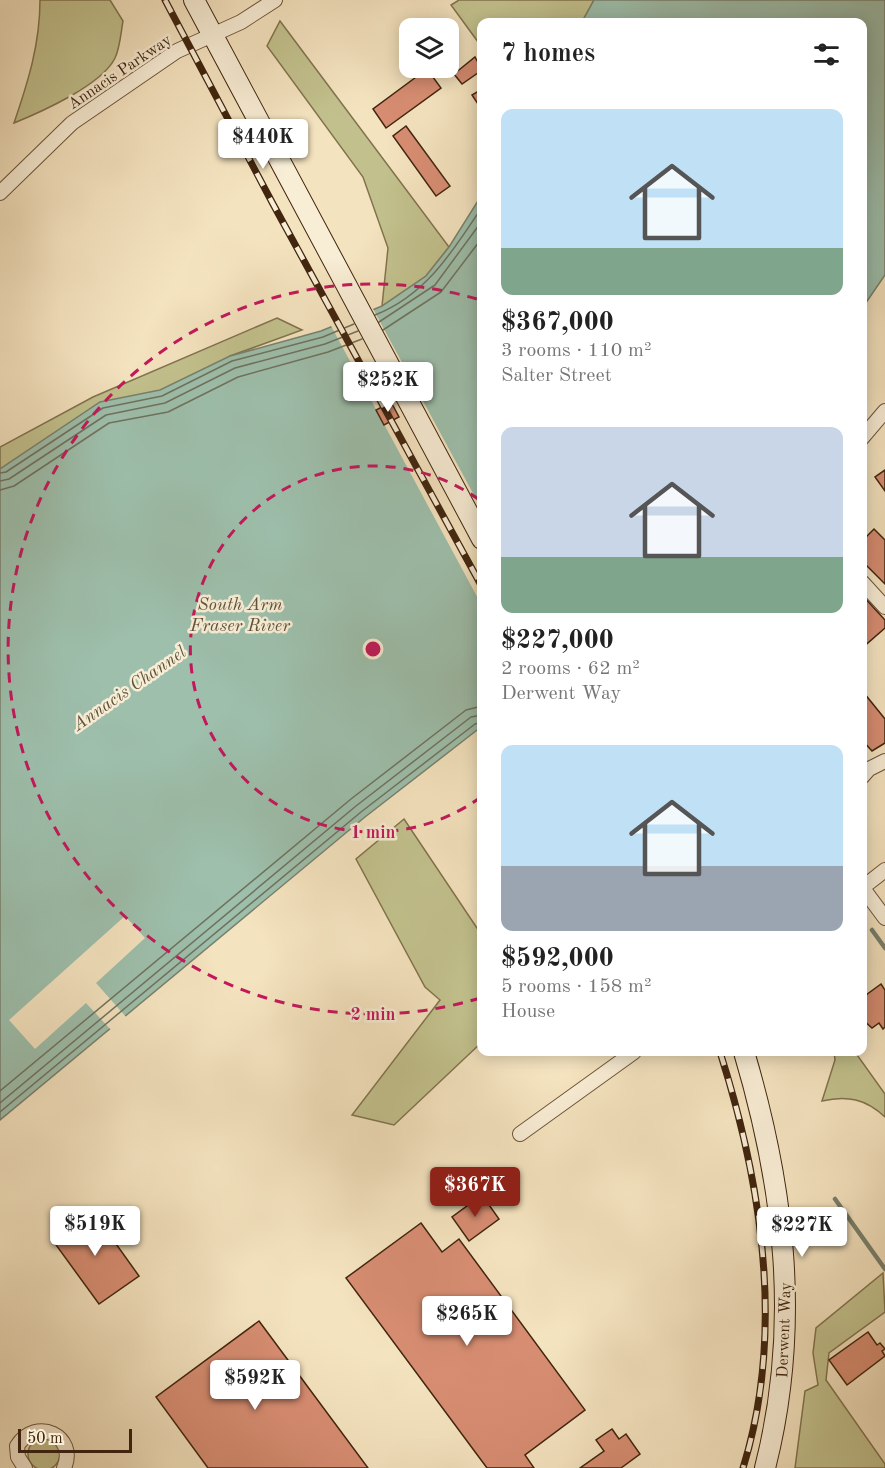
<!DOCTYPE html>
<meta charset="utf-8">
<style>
:root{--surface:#fff;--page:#f2f2f2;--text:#222;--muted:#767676;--accent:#8f2418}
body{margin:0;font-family:"Old Standard TT",serif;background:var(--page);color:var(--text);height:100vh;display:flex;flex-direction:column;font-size:22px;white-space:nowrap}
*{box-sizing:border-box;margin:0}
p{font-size:20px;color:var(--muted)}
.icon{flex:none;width:33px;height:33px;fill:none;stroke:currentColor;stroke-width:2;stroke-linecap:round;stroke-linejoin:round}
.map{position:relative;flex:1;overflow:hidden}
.panel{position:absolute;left:477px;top:18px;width:390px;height:1038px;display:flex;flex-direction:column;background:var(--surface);border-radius:12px;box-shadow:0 3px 15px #0003}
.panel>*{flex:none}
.controls{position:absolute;left:399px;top:18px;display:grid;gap:12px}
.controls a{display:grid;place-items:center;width:60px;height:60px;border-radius:12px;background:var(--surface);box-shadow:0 3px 15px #0003;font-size:30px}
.scale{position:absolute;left:18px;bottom:15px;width:114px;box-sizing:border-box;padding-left:6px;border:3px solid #41250e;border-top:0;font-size:16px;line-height:21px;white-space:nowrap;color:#41250e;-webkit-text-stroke:4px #f8edd5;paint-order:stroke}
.price{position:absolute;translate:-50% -51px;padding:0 14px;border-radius:6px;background:#fff;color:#222;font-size:20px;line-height:39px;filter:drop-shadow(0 2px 3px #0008)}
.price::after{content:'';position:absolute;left:50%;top:36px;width:18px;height:14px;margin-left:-9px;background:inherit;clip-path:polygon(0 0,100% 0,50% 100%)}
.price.selected{background:var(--accent);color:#fff}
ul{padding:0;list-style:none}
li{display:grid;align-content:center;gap:12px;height:318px;padding:0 24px}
li span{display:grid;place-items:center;height:186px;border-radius:12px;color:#555}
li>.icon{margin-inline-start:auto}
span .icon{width:108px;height:108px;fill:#fffc;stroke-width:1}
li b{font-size:26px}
h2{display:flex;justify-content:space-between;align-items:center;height:72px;padding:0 24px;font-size:26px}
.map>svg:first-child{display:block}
.green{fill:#c2c18d;stroke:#82734e;stroke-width:1.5}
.water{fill:#9dbfac;stroke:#78816d;stroke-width:1.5}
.pier{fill:#f4e3bf}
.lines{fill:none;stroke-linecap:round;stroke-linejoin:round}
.shore{stroke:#6f725d;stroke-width:1.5}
.stream{stroke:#78816d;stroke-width:4.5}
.building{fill:#d78d72;stroke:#41250e;stroke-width:1.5}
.minor-casing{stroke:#6e543a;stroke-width:16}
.secondary-casing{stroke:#41250e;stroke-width:22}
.minor{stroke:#f8edd5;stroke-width:14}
.secondary{stroke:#f8edd5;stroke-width:20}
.rail-casing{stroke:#41250e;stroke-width:7}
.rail{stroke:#f8edd5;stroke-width:4.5;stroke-dasharray:14;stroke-linecap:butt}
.ring{fill:none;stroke:#c2185b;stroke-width:3;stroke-dasharray:10 8}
.labels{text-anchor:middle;stroke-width:5;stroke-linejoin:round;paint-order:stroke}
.street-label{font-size:16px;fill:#41250e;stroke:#f8edd5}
.water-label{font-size:18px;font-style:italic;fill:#5d533d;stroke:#f8edd5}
.centre{fill:#c2185b;stroke:#f8edd5;stroke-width:3}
.ring-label{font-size:18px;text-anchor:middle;font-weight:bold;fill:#c2185b;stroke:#f8edd5;stroke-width:5;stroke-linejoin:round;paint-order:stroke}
</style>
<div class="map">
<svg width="885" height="1468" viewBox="0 0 885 1468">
<rect width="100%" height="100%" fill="#f4e3bf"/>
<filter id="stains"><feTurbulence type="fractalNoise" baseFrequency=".00333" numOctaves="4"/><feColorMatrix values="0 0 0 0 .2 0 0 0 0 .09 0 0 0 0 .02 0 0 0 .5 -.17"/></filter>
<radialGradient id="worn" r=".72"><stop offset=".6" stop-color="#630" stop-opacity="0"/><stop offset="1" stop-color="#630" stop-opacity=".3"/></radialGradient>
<!-- green -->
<path class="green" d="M40,0h70l13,21c-2,11 -3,27 -8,37 -13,27 -74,54 -101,65 14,-41 26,-79 26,-123z
M459,0h135l-12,22h-100l-1,24 -30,-41z
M280,21l169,226 -23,29 -44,30 6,-58 -25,-71 -96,-131z
M277,318l25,12 -72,26 -230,181v-90l93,-50z
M404,819l77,115 1,108 -88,83 -42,-10 88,-115 -15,-13 -69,-128z
M834,1052h21l30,42v23c-19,-18 -38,-22 -63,-16l13,-41z
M883,1273l2,39 -56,41 -3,27 59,84v4h-90l10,-77 13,-6 -5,-32 3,-25z
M28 1454a16 16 0 1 1 32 0a16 16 0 1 1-32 0Z"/>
<!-- water -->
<path class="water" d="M594,0h291v275l-22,32 -1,-285h-280z
M481,196v531l-116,90 -365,303v-651l100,-67 60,-12 70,-34 91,-25 61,-25 44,-30 23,-29z"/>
<!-- pier -->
<path class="pier" d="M372,307l109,201v96l-151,-280z
M125,916l20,22 -49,45 31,35 -15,13 -26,-28 -51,46 -26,-29z"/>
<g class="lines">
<!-- shore -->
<path class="shore" d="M375,315c51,-20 78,-64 107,-108
M379,322l56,-37 47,-64
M383,330l58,-38 41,-54
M0,473l6,-1 97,-64 59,-12 70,-35 91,-24 31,-13
M0,481l9,-2 97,-64 59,-12 70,-35 90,-24 33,-13
M0,490l14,-4 95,-63 59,-11 70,-35 90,-25 34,-13
M0,1091l351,-292 115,-89 16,-4
M0,1103l356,-297 115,-89 11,-2
M0,1112l361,-300 114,-88 7,-2"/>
<!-- stream -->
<path class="stream" d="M872,930l13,18
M835,1199l50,70"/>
</g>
<!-- building -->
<path class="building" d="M475,57l7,13 -20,14 -8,-10z
M427,69l14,19 -55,40 -13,-19z
M482,89v21l-10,-15z
M406,126l44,60 -14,10 -43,-60z
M391,402l8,15 -15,8 -8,-15z
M885,470v21l-10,-14z
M874,529l11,11v44l-23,-23v-20z
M862,595l23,25v8l-23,20z
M864,693l21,26v24l-13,8 -10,-11z
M881,984l4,6v37l-2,2 -4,-6 -7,5 -10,-9v-21z
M482,1195l17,24 -30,22 -17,-24z
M91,1209l48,67 -40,28 -48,-66z
M421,1223l21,29 17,-13 126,171 -60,45 9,13h-47l-141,-190z
M259,1321l109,147h-160l-52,-71z
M868,1332l9,13 3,-2 5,6 -3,2 3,5 -38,29 -18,-25z
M612,1429l7,10 7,-5 14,20 -19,14h-41l24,-17 -8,-11z"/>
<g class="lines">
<!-- minor casing -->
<g class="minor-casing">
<path id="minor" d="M0,193l72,-70 105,-72 64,-29 34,-22
M862,438l23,-27
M862,582l23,25
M862,777l7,-8 16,-8
M862,887l23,31
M862,888l23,-18
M520,1134l114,-82
M25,1468l-7,-11 -1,-11c19,-30 61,-10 47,22"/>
</g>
<!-- secondary casing -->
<g class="secondary-casing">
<path id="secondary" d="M194,0l288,539
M744,1052c41,138 57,275 21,416"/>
</g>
<!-- minor -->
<use href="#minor" class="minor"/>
<!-- secondary -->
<use href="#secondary" class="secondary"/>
<!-- rail casing -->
<g class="rail-casing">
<path id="rail" d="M165,0l108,204 209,383
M720,1052c42,132 65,281 23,416"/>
</g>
<!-- rail -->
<use href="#rail" class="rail"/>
</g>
<!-- distance rings -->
<g class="ring">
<path d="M481 797A183 183 0 1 1 481 501"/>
<path d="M480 998A365 365 0 1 1 480 300"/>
</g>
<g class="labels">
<!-- street labels -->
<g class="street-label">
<text transform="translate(119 71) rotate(-34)" y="6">Annacis Parkway</text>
<text transform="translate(783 1330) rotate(-88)" y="6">Derwent Way</text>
</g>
<!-- water labels -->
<g class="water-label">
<text x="240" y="610">South Arm<tspan x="240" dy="21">Fraser River</tspan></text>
<text transform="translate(129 688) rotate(-35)" y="6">Annacis Channel</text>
</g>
</g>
<circle cx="373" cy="649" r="9" class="centre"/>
<g class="ring-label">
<text x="373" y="838">1 min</text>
<text x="373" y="1020">2 min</text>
</g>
<rect width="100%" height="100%" filter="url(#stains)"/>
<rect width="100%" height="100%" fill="url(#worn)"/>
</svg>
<div class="controls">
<a><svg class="icon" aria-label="layers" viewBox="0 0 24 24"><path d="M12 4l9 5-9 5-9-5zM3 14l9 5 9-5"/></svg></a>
</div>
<div class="scale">50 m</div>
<b class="price" style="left:263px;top:170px">$440K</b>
<b class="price" style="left:388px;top:413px">$252K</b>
<b class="price selected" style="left:475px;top:1218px">$367K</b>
<b class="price" style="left:95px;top:1257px">$519K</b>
<b class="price" style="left:802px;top:1258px">$227K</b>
<b class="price" style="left:467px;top:1347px">$265K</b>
<b class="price" style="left:255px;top:1411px">$592K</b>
<section class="panel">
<h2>7 homes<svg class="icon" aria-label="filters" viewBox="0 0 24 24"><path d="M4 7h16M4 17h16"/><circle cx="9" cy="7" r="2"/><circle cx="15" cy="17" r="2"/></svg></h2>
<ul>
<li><span style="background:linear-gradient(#bfe0f5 75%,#7fa58c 0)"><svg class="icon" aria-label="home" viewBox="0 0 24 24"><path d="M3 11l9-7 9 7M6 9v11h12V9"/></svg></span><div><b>$367,000</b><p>3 rooms · 110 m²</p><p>Salter Street</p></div></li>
<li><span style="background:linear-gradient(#c9d6e8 70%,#7fa58c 0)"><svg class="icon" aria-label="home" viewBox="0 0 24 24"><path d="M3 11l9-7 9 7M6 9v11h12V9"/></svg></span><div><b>$227,000</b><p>2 rooms · 62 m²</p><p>Derwent Way</p></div></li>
<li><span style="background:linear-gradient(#bfe0f5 65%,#9aa5b1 0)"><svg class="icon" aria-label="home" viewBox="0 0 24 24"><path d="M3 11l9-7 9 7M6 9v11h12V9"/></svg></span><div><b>$592,000</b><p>5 rooms · 158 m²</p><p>House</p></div></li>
</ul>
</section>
</div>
